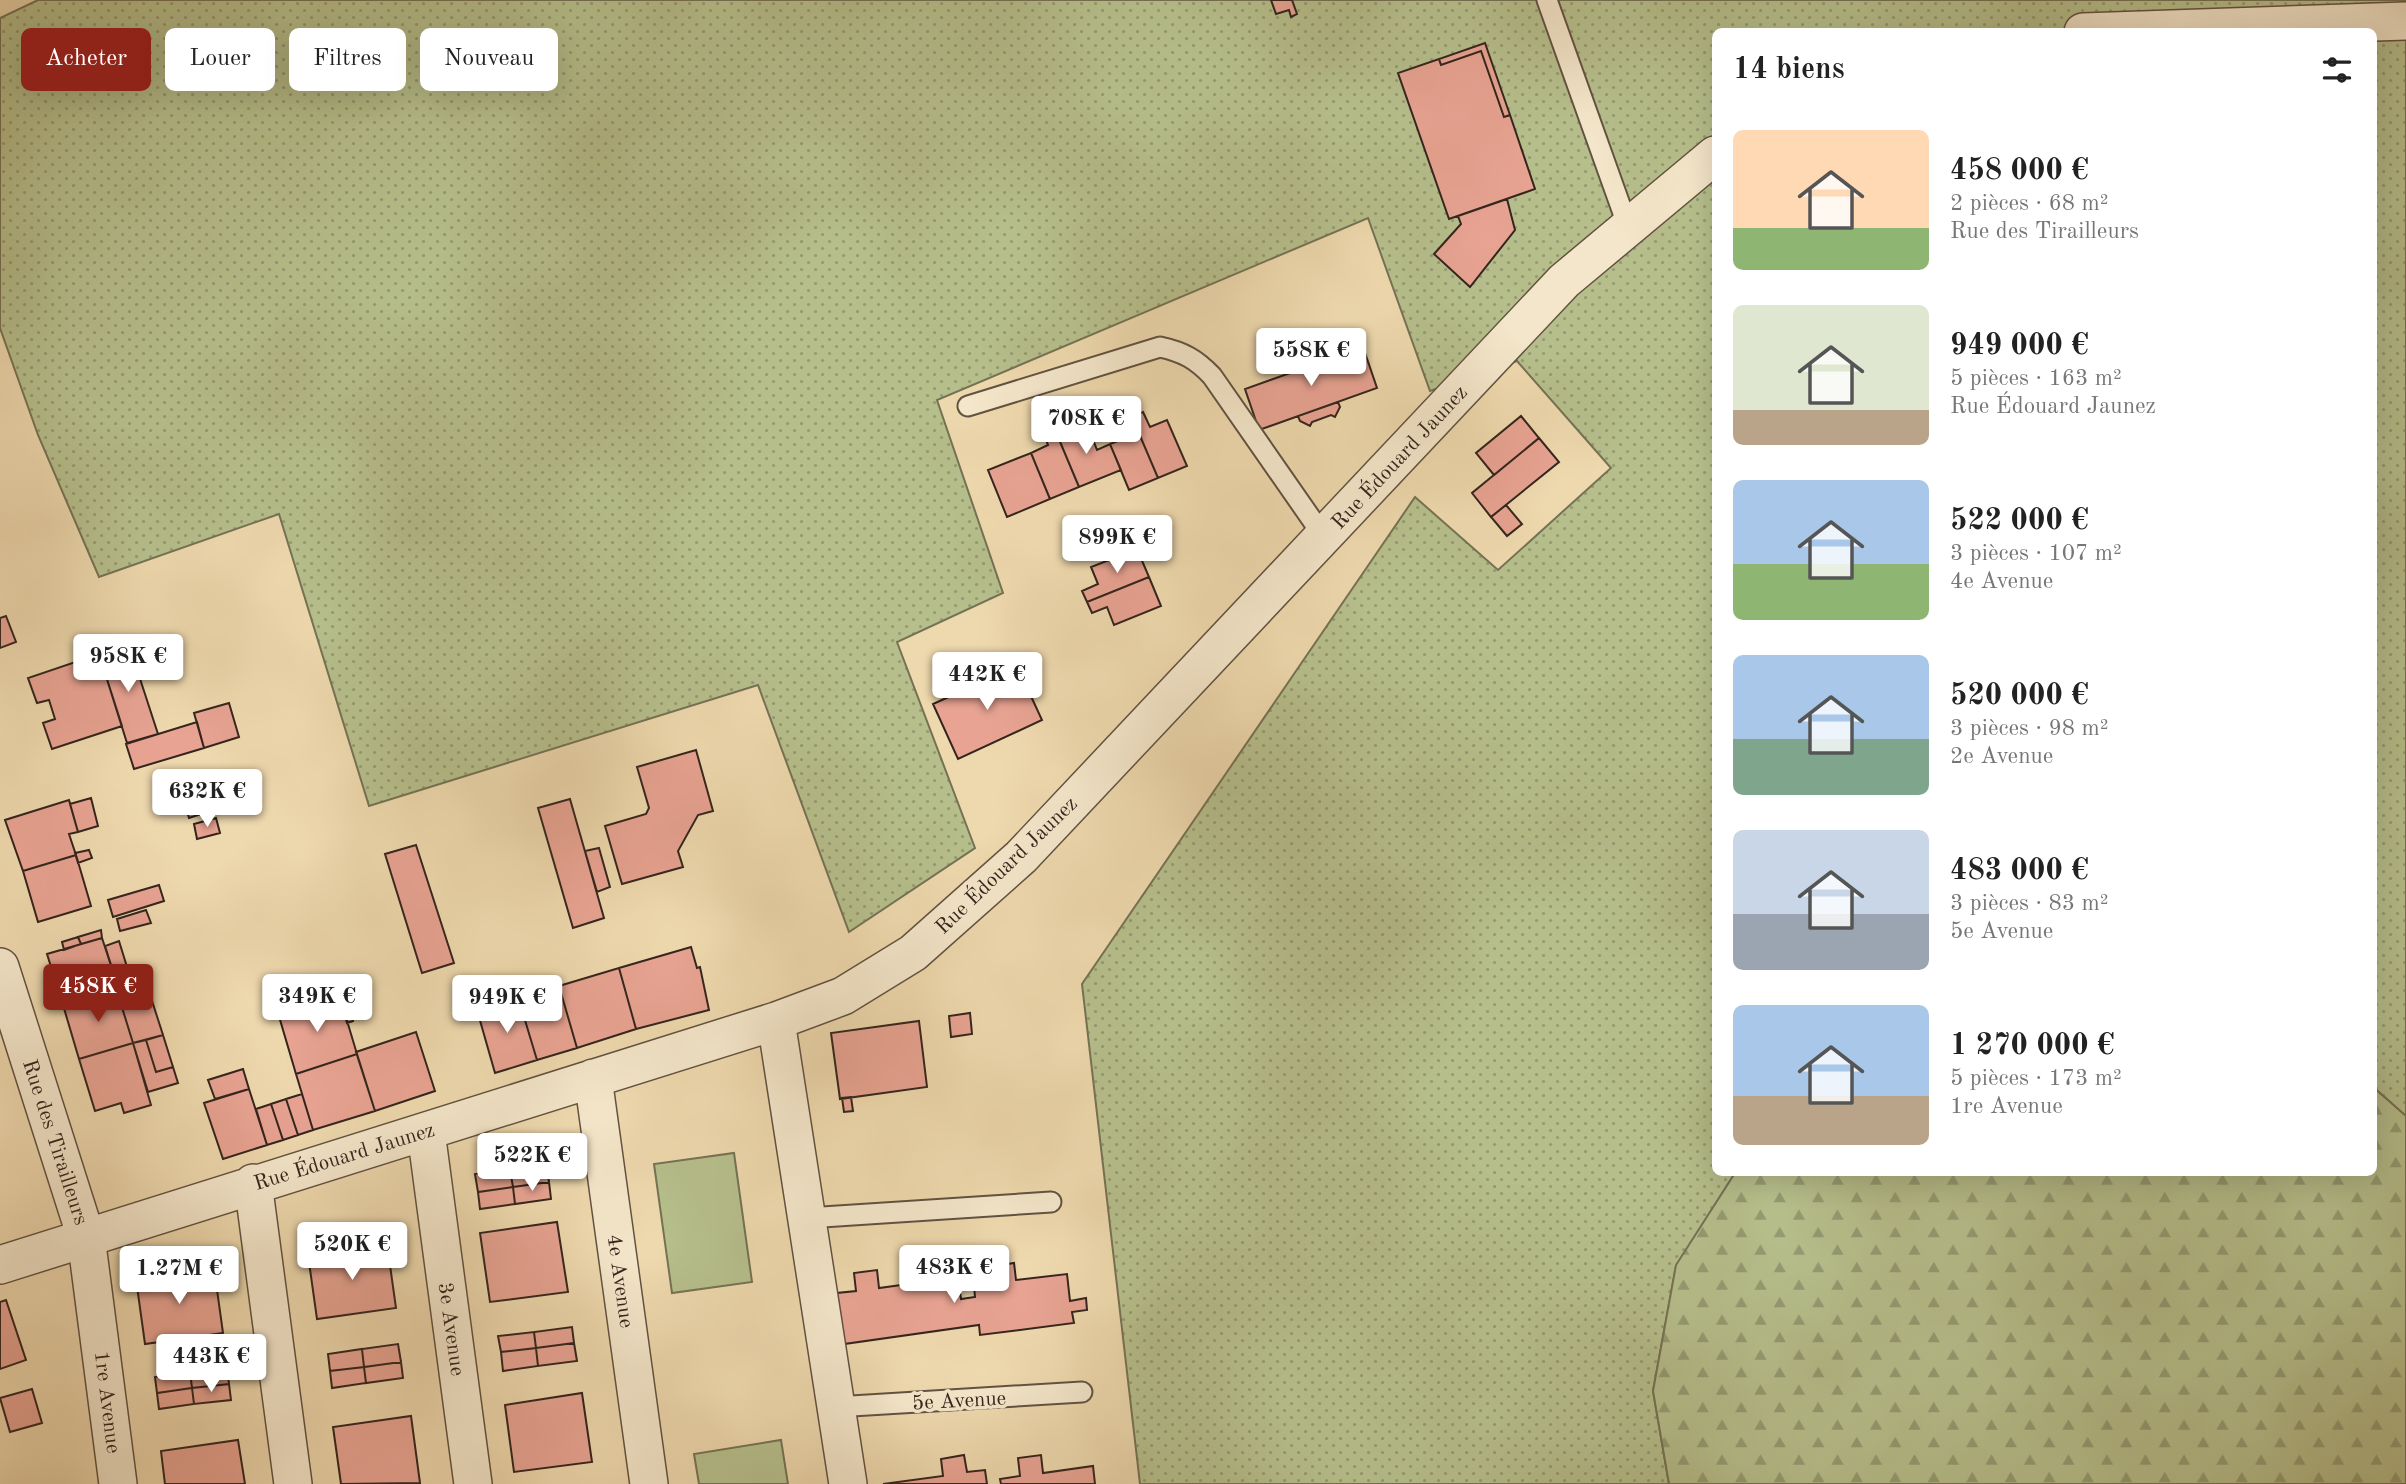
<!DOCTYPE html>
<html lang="fr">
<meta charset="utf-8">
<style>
:root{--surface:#fff;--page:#f6f6f6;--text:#222;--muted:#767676;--accent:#8f2418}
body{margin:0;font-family:"Old Standard TT",serif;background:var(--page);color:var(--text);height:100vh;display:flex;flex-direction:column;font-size:26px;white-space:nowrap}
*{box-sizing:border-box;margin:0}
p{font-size:23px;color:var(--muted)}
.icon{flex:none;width:38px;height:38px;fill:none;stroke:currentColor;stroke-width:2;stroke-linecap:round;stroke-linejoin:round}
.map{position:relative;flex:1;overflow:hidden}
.side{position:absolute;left:1712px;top:28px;width:665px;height:1148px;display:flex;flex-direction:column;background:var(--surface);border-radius:10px;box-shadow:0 7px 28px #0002}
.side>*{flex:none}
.top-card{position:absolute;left:21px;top:28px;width:665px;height:63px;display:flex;gap:14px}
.price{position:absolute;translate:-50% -60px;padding:0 16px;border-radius:7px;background:#fff;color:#222;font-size:23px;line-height:46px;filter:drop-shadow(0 2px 4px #0008)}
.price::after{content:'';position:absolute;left:50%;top:42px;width:21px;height:16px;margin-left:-10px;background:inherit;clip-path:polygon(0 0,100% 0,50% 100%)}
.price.on{background:var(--accent);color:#fff}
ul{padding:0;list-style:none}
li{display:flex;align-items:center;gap:21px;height:175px;padding:0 21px}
li span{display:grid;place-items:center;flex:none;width:196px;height:140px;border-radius:10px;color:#555}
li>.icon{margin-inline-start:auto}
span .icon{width:84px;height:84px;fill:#fffc;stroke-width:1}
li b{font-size:30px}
h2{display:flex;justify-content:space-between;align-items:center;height:84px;padding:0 21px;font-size:30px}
.tag{padding:0 24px;border-radius:10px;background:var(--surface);box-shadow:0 7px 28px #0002;font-size:24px;line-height:63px}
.tag.on{background:var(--accent);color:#fff}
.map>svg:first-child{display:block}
.grass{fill:url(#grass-dots);stroke:#757254;stroke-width:2}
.forest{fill:url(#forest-firs);stroke:#757254;stroke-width:2}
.green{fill:#b6bf8c;stroke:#757254;stroke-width:2}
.building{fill:#e8a392;stroke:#34251d;stroke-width:2}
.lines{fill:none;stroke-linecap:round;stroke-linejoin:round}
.lane-casing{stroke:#625241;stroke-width:23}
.street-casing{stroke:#625241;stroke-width:40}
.lane{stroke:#f4e6ca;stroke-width:19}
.street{stroke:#f4e6ca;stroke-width:37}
.labels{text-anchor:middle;stroke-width:7;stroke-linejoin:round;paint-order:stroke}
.street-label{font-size:21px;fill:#34251d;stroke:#f4e6ca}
</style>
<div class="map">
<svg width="2406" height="1484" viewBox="0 0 2406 1484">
<defs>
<pattern id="grass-dots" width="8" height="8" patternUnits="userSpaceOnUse" patternTransform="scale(1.75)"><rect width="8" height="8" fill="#b6bf8c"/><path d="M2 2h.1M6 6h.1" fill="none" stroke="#959b72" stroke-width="1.8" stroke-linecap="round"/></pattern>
<pattern id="forest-firs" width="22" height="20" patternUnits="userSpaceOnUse" patternTransform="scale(1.75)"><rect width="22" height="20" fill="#b6bf8c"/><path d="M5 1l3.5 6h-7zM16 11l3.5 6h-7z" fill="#959b72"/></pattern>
</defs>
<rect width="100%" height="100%" fill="#eed8ad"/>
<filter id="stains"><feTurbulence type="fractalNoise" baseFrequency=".00286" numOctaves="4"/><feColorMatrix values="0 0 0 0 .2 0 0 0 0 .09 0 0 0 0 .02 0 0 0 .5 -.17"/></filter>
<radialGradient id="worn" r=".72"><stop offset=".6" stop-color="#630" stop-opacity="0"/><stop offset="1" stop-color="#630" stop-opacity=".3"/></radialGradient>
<!-- grass -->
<path class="grass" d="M38,0h2368v1116l-33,-29v-1055h-658v1140l20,1 -59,93 -23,125 16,93h-529l-58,-500 333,-487 83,73 113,-102 -94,-107 -87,30 -62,-173 -431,182 66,193 -106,49 78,206 -126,84 -91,-247 -389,121 -90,-292 -180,63 -61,-142 -38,-107v-310z"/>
<!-- forest -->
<path class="forest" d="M2373,1087l33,29v368h-737l-16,-93 23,-126 59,-92 638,-1z"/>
<!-- green -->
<path class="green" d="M734,1153l18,129 -80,11 -18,-129z
M781,1440l7,44h-89l-5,-30z"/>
<!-- building -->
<path class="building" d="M1271,0h21l5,14 -6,3 -2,-7 -13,4z
M1485,43l25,72 -6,2 -23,-66 -40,14 -2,-6z
M1481,51l23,66 6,-2 25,74 -86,30 -51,-146 41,-14 2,6z
M1507,199l8,31 -45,57 -36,-33 27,-30 -3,-8z
M1363,347l14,41 -118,42 -14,-41z
M1314,357l2,6 -25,10 -2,-7z
M1338,402l2,5 -5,10 -4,-2 -19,7 -2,4 -10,-5 -2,-5z
M1143,412l7,15 17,-7 20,46 -29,12 -26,-61z
M1521,416l18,22 -45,37 -18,-22z
M1132,417l26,61 -29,12 -19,-46 18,-7 -7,-16z
M1064,421l7,15 18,-7 8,21 13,-6 11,26 -42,17 -26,-62z
M1053,425l26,62 -29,12 -19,-46 17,-8 -6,-15z
M1539,438l20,24 -68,55 -19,-24z
M1031,453l19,46 -43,18 -19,-47z
M1506,505l16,19 -15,12 -16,-19z
M1137,549l12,28 -62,25 -5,-11 16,-7 -7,-17z
M1149,577l12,29 -47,19 -7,-18 -15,6 -5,-11z
M6,616l10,26 -16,6v-30z
M129,645l29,89 -31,9 -28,-89z
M99,654l23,72 -70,23 -9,-26 12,-4 -6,-19 -12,3 -9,-25z
M1017,666l25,54 -84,39 -25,-55z
M229,703l10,34 -35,11 -10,-35z
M197,722l7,26 -70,21 -8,-25z
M696,750l17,61 -15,4 -20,36 5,16 -61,17 -17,-58 41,-12 3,-6 -12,-41z
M202,785l8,26 -21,7 -8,-27z
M91,798l7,28 -20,6 -8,-28z
M570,799l34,119 -31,10 -35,-120z
M69,800l9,32 -9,2 7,21 -53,16 -18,-51z
M216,818l4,15 -23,6 -3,-15z
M416,845l38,118 -32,10 -37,-119z
M599,848l11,39 -13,5 -12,-41z
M89,850l3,8 -14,5 -3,-10z
M76,855l15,51 -53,16 -15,-51z
M159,885l5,16 -51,16 -5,-17z
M146,910l5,13 -31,8 -3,-12z
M101,930l1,8 -21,6 -3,-7z
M78,937l3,7 -17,6 -2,-8z
M102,938l16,49 -55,18 -16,-51z
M119,941l13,42 -14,4 -13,-41z
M691,947l6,21 3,-1 9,43 -73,19 -17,-61z
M619,968l17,61 -59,19 -18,-62z
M145,979l18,56 -30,8 -17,-55z
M334,980l4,14 -11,3 -5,-13z
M559,986l18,62 -40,12 -19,-63z
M116,988l17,55 -54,16 -16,-54z
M349,992l6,19 -5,1 3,9 -6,2 -8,-29z
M339,994l18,60 -61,20 -18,-61z
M518,997l19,63 -42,13 -18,-63z
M970,1013l2,21 -21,3 -2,-21z
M919,1021l8,66 -87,12 -9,-66z
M416,1032l19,59 -60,20 -19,-59z
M163,1035l10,32 -17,5 -10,-32z
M146,1040l10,32 17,-5 5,16 -30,9 -15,-49z
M133,1043l18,62 -27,8 -3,-10 -26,8 -16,-52z
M357,1054l18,57 -62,19 -17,-56z
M243,1069l6,20 -34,10 -7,-19z
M249,1089l18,56 -44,14 -19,-56z
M302,1094l11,36 -15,5 -12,-36z
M851,1097l2,14 -9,1 -2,-14z
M286,1099l12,36 -15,5 -12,-36z
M271,1104l12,36 -16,5 -11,-36z
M546,1164l3,18 -36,5 -3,-17z
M510,1170l3,17 -35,5 -3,-18z
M549,1182l2,17 -36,5 -2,-17z
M513,1187l2,17 -35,5 -2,-17z
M557,1222l11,70 -78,10 -10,-69z
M387,1244l9,64 -79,11 -9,-64z
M936,1262l2,18 20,-2 3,21 14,-2 -1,-11 17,-2 -2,-17 25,-4 2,17 51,-6 3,27 16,-3 1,12 -15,2 2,11 -94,12 -1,-10 -135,19 -7,-51 19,-2 -2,-18 23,-3 2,18 37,-5 -3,-18z
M214,1268l9,65 -78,11 -9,-65z
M6,1300l20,60 -26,9v-67z
M572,1327l2,16 -38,5 -2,-16z
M534,1332l2,16 -35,4 -3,-16z
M574,1343l3,18 -39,5 -2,-18z
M398,1344l3,18 -37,5 -2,-18z
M536,1348l2,18 -35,5 -2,-19z
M362,1349l2,18 -34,4 -2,-17z
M401,1362l2,16 -37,5 -2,-16z
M364,1367l2,16 -34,5 -2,-17z
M227,1368l2,16 -37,4 -2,-16z
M190,1372l2,16 -35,5 -2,-16z
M229,1384l2,16 -37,4 -2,-16z
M192,1388l2,16 -35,5 -2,-16z
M32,1389l10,34 -32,9 -10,-34z
M582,1393l10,69 -78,10 -9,-67z
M411,1416l9,67 -79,1 -8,-57z
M238,1440l7,44h-80l-4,-33z
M964,1455l3,17 18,-2 2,14h-104l60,-8 -2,-17z
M1041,1455l2,18 50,-7 2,18h-94l-1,-5 20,-3 -2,-18z"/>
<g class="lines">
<!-- lane casing -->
<g class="lane-casing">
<path id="lane" d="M1547,0l81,227
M968,406l192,-59c23,5 36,12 52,29l112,161
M807,1218l244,-16
M835,1407l247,-15"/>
</g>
<!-- street casing -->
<g class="street-casing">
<path id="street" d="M2083,32l323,-11
M0,967l86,270 32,247
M776,1021l72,463
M593,1078l56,406
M426,1132l47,352
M253,1183l40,301
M0,1265l776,-244 67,-25 70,-43 108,-96 543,-576 151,-126"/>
</g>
<!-- lane -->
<use href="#lane" class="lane"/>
<!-- street -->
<use href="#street" class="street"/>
</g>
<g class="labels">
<!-- street labels -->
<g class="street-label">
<text transform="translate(1399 457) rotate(-47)" y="7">Rue Édouard Jaunez</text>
<text transform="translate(1006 865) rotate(-44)" y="7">Rue Édouard Jaunez</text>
<text transform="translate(56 1142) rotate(72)" y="7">Rue des Tirailleurs</text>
<text transform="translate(344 1156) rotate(-17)" y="7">Rue Édouard Jaunez</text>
<text transform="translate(621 1281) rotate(82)" y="7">4e Avenue</text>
<text transform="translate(452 1329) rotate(82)" y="7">3e Avenue</text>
<text transform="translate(959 1400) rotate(-3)" y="7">5e Avenue</text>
<text transform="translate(108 1402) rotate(83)" y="7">1re Avenue</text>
</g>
</g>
<rect width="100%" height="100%" filter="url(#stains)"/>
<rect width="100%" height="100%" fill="url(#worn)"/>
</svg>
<b class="price" style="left:1311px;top:388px">558K €</b>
<b class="price" style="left:1086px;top:456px">708K €</b>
<b class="price" style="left:1117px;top:575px">899K €</b>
<b class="price" style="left:128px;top:694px">958K €</b>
<b class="price" style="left:987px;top:712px">442K €</b>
<b class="price" style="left:207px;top:829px">632K €</b>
<b class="price on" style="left:98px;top:1024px">458K €</b>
<b class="price" style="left:317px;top:1034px">349K €</b>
<b class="price" style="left:507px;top:1035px">949K €</b>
<b class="price" style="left:532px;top:1193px">522K €</b>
<b class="price" style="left:352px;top:1282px">520K €</b>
<b class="price" style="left:954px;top:1305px">483K €</b>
<b class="price" style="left:179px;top:1306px">1.27M €</b>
<b class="price" style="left:211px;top:1394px">443K €</b>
<div class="top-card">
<a class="tag on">Acheter</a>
<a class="tag">Louer</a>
<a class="tag">Filtres</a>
<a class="tag">Nouveau</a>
</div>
<section class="side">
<h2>14 biens<svg class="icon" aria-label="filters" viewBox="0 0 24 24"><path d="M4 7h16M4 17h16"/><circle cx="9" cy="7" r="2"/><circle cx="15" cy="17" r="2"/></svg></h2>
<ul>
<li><span style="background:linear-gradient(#ffd9b3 70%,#8fb573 0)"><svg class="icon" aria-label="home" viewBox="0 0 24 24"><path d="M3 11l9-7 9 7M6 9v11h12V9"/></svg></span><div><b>458 000 €</b><p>2 pièces · 68 m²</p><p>Rue des Tirailleurs</p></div></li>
<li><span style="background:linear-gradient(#dfe7d0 75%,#b9a48a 0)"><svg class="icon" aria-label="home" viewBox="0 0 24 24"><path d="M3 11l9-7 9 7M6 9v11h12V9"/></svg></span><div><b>949 000 €</b><p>5 pièces · 163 m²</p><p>Rue Édouard Jaunez</p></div></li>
<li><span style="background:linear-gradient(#a9c7e8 60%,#8fb573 0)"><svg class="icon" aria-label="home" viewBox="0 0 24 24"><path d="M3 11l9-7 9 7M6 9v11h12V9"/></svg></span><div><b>522 000 €</b><p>3 pièces · 107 m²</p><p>4e Avenue</p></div></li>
<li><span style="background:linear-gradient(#a9c7e8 60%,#7fa58c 0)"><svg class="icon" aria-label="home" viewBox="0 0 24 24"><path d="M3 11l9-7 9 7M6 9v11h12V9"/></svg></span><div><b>520 000 €</b><p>3 pièces · 98 m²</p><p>2e Avenue</p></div></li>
<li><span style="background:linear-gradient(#c9d6e8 60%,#9aa5b1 0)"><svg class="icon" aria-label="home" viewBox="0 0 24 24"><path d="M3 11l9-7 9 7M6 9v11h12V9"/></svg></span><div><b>483 000 €</b><p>3 pièces · 83 m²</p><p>5e Avenue</p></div></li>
<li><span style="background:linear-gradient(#a9c7e8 65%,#b9a48a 0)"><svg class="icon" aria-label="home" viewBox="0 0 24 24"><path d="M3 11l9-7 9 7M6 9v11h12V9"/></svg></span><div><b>1 270 000 €</b><p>5 pièces · 173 m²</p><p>1re Avenue</p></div></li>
</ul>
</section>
</div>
